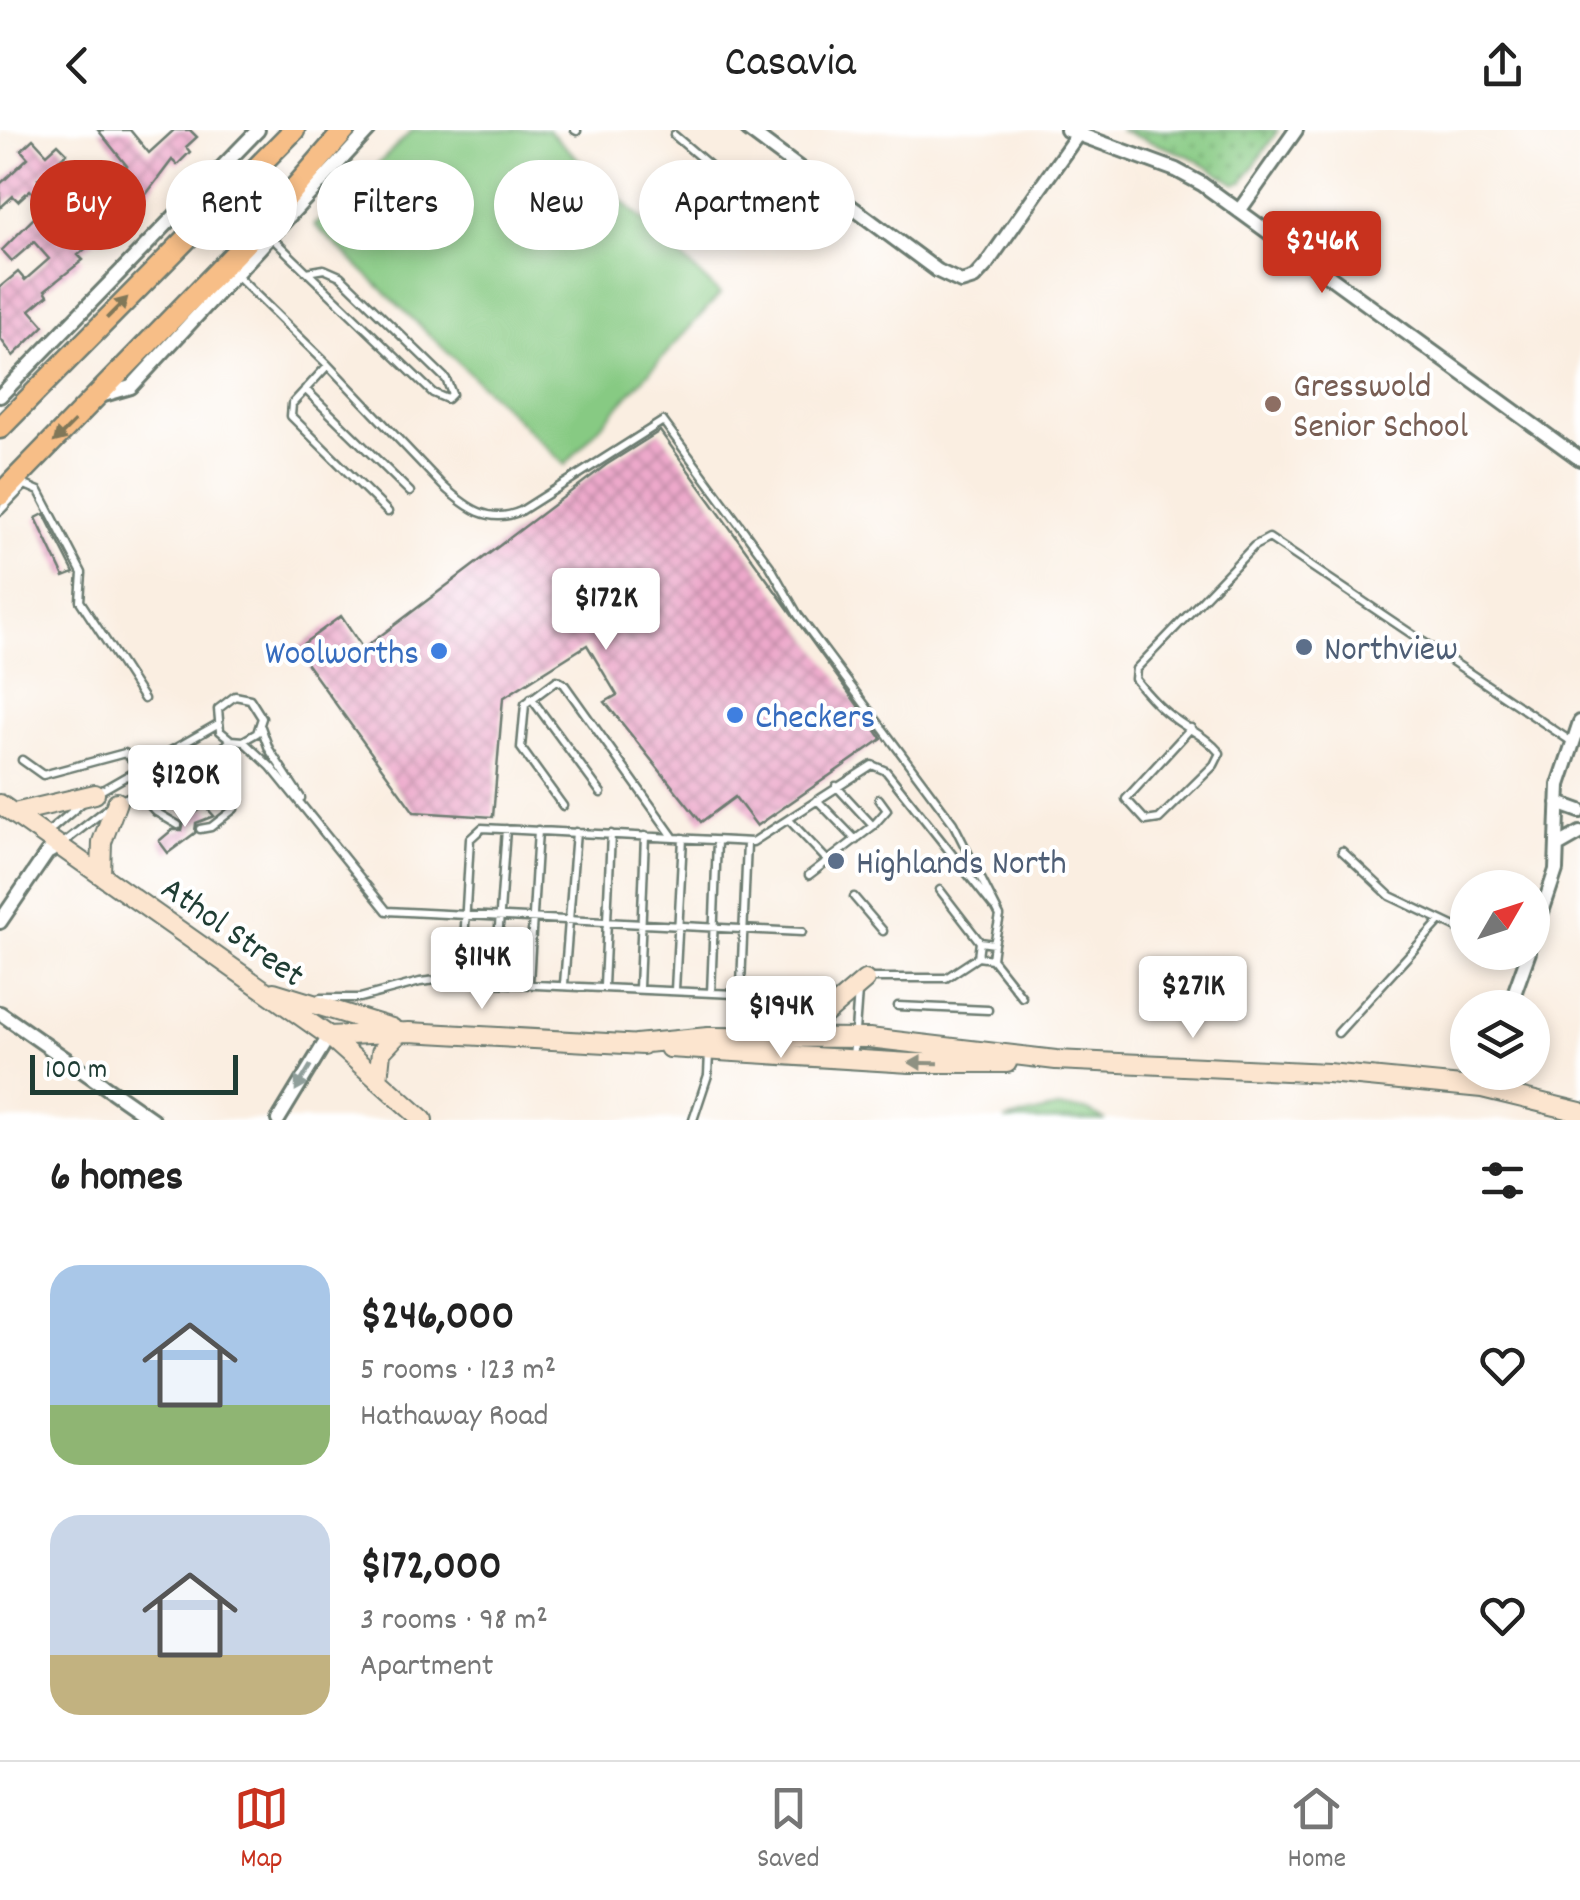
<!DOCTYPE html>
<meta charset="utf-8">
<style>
:root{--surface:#fff;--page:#f2f2f2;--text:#222;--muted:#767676;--line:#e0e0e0;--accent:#c8321e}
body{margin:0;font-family:Dekko,sans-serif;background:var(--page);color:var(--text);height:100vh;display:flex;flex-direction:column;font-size:38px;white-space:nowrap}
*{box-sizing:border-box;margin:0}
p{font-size:32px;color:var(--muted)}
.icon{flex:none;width:55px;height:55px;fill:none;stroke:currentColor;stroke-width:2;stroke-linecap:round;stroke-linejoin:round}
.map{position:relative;height:990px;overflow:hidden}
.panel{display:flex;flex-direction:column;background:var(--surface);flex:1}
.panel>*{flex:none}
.top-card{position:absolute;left:30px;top:30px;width:1000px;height:90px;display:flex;gap:20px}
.needle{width:65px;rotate:51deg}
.controls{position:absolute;left:1450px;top:740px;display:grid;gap:20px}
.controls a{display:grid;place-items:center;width:100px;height:100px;border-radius:50%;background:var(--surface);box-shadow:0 5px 15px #0003;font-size:50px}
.scale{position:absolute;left:30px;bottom:25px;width:208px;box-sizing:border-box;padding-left:10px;border:5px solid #1f3d34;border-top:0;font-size:28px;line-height:35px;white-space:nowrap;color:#1f3d34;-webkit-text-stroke:8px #fff;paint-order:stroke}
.price{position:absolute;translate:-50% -85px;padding:0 22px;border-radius:10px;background:#fff;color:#222;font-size:32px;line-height:65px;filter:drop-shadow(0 2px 5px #0008)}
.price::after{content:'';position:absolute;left:50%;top:60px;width:30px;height:22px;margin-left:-15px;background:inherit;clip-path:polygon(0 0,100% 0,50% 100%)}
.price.on{background:var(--accent);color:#fff}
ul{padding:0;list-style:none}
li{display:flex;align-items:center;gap:30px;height:250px;padding:0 50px}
li span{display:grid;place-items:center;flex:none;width:280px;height:200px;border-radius:30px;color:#555}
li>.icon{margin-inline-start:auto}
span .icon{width:120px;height:120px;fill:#fffc;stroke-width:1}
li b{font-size:42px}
h2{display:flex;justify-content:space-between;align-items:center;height:120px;padding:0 50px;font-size:42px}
.pill{padding:0 35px;border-radius:45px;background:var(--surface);box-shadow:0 5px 15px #0003;font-size:35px;line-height:90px}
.pill.on{background:var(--accent);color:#fff}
header{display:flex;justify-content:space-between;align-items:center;height:130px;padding:0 50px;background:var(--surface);font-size:45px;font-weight:600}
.menu{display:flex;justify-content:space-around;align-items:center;height:140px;border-top:2px solid var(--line);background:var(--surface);font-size:28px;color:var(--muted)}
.menu a{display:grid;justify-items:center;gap:5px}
.menu .on{color:var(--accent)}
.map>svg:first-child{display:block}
.grass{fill:#87ca83;stroke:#53845c;stroke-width:2.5}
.park{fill:url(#park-dots);stroke:#53845c;stroke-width:2.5}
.building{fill:url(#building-cross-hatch)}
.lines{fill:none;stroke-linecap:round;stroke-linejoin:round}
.service-casing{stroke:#6c7b71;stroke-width:11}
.minor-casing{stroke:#6c7b71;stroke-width:18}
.secondary-casing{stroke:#6c7b71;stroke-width:22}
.primary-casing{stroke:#6c7b71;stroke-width:25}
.service{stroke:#fff;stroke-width:6}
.minor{stroke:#fff;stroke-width:12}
.secondary{stroke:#fce5cf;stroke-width:18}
.primary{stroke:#f7be87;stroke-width:20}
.oneway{fill:#807759}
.oneway2{fill:#8e9182}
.oneway3{fill:#8f9e9a}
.education-dot{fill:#8d6e63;stroke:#fff;stroke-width:4}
.service-dot{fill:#5c6f8a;stroke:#fff;stroke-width:4}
.shop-dot{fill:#3f7fe0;stroke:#fff;stroke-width:4}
.labels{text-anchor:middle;stroke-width:8;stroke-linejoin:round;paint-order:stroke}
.education-label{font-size:35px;fill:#785e54;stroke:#fff;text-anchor:start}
.service-label{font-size:35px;fill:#4e5e75;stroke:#fff;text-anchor:start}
.shop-label{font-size:35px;fill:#366cbe;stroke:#fff;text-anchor:end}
.street-label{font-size:35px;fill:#1f3d34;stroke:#fff}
</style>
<header><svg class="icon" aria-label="back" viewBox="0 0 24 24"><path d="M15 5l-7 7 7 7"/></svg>Casavia<svg class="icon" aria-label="share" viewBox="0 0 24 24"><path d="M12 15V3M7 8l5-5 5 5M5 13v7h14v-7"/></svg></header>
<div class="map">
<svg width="1580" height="990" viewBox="0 0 1580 990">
<defs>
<pattern id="park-dots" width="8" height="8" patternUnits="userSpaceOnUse" patternTransform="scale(2.5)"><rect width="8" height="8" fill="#87ca83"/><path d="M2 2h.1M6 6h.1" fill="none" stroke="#6ea56c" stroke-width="1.8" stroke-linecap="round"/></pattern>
<pattern id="building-cross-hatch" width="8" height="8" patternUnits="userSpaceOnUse" patternTransform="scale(2.5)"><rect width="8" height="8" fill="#eda9cb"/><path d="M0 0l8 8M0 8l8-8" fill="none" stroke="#bf8ba6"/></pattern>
</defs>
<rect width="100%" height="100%" fill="#fff"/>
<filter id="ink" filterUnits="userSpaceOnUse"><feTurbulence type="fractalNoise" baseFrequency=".01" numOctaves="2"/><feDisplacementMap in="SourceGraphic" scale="20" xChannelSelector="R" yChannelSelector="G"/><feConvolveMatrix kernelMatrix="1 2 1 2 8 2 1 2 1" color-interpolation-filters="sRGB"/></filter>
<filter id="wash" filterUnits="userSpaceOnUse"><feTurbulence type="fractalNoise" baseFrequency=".0048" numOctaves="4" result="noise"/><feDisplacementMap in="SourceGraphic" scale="40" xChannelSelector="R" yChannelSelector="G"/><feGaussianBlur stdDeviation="2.25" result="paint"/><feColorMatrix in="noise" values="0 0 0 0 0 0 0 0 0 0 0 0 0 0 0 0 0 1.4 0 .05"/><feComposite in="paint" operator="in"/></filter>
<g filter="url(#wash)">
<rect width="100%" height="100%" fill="#faeee1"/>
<!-- grass -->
<path class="grass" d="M413,0h135l172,164 -155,171 -250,-240z
M1057,978l29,2 20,10h-101z"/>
<!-- park -->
<path class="park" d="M1119,0h159l-35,52 -8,2 -46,-28z"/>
<g id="blocks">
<!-- building -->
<path class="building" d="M98,0h32l19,23 25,-23h16l7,7 -11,10 4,5 -13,13 -5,-5 -31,41 -4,-4 -27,23 6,7 -16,14 -2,-3 -20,17 5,5 -38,30 3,5 -18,15 14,16 -31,30 -13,-18v-51l18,-15 7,8 24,-21 -15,-17 -22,19 -10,-11 43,-43 -15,-17 -12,11 -5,-5 -13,12v-24l28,-26 -7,-8 12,-11 14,15 11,-10 9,9 -29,26 17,18 35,-33 20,21 17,-19z
M660,301l222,308 -125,87 -22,-29 -34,25 -96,-120 12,-7 -30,-50 -84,53 -10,119 -79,-5 -118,-163 45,-33 22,33 243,-184z
M44,384l30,59 -10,4 -28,-59z
M205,676l9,10 -18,7 -1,10 -27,20 -9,-12 13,-11h10l2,-9z"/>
</g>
</g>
<g filter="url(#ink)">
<use href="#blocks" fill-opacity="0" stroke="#6c7b71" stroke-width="2.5"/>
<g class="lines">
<!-- service casing -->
<g class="service-casing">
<path id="service" d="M575,0l2,1
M674,5l41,35 13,29 38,27 18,-6 34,-39
M272,108l35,34 17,-3 16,7 106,103 6,15 -5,5 -14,-6 -126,-121
M237,146l91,89 -36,39 -1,12 97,96
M328,235l115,121c24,22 46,39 78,25l142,-90 107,145 28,49 155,208 47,93
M305,259l105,103
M0,381l25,-26 14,6 43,82 -2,28 64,98
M531,568l70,95
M261,597l8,22 32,49
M1191,598l-65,71 20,22 13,-2 55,-54 6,-12c-13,-16 -29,-22 -45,-34 -15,-10 -29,-26 -40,-40l1,-10 118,-123 15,-8 303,204
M243,611l14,-8 5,-15 -12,-19 -15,-3 -17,13 2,22 11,9 12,1 28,26 116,144 415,21
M22,630l21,15 82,-22 16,15
M137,661l19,21 22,13
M97,663l119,-68
M817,670l39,40
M119,671l89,-40 23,-21
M563,676l-42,-58 4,-44 32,-24 7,4 110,154 79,4 119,-77 14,6 107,135
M789,690l38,40
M873,696l14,-16 -8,-11
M200,699l11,-2 23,-18 -26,-48
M46,704l36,-31
M674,708l-192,-10 -12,11 -8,138 9,5 264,12 6,-9 6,-142
M63,713l45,-35
M1342,721l48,45 78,37
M809,745l64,-49 -37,-40
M940,760l40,52
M854,767l29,34
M994,814l6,-28
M992,829l-14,-2 2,-15 14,2 -2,15 30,38
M869,848h77l32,-21
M495,852l11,-153
M529,853l9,-153
M564,854l12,-152
M604,856l7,-152
M639,858l6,-152
M675,860l8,-152
M711,863l6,-152
M320,868h40l60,-16 42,-5
M898,876l90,4
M1338,903l101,-111
M853,928l5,-67
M693,990l15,-45 1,-22"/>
</g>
<!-- minor casing -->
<g class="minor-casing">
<path id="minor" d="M748,0l190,141 23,11 13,-4 12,-13 94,-134
M1067,0l109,40 26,14 378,275
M1239,81l57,-81
M0,266l258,-266
M100,266l31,-9 238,-257
M1558,673l22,8
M1559,715l21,-12
M0,792l47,-69 14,-8
M1532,812l24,-72 3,-85 21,-63
M1509,878l20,-56
M0,883l153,107
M278,990l51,-84"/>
</g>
<!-- secondary casing -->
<g class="secondary-casing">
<path id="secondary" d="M0,674l329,232 94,84
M14,683l81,-19
M101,745l1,-33 15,-40
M274,862l118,36
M329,906l80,-4 234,13
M798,907l67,-57
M636,914l72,-7 161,1 187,22 272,13 154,15 98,24
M669,918l241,15h97
M378,950l3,-28 19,-20"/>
</g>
<!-- primary casing -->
<g class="primary-casing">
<path id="primary" d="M0,298l294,-298
M0,365l263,-270 82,-95"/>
</g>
<!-- service -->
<use href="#service" class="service"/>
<!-- minor -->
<use href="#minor" class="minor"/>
<!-- secondary -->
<use href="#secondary" class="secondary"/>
<!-- primary -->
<use href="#primary" class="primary"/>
</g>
<!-- one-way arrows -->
<defs><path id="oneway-solid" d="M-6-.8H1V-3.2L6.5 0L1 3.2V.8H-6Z" transform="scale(2.5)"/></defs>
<g class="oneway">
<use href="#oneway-solid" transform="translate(117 178) rotate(-45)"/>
<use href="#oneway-solid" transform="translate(64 302) rotate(135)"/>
</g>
<use class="oneway2" href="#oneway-solid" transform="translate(924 933) rotate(-179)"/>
<use class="oneway3" href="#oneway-solid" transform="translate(303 948) rotate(121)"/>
</g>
<!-- markers -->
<circle class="education-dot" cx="1273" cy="274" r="10"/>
<g class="service-dot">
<circle cx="1304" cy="517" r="10"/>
<circle cx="836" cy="731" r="10"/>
</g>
<g class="shop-dot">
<circle cx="439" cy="521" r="10"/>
<circle cx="735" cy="585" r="10"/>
</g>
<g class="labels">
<!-- education labels -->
<g class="education-label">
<text x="1293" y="266">Gresswold<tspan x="1293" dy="40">Senior School</tspan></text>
</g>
<!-- service labels -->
<g class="service-label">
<text x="1324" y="529">Northview</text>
<text x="856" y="743">Highlands North</text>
</g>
<!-- shop labels -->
<g class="shop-label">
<text x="419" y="533">Woolworths</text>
<text x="755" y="597" text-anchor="start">Checkers</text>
</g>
<!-- street labels -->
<g class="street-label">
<text transform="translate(234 800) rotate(35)" y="12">Athol Street</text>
</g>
</g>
</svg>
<div class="controls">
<a><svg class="needle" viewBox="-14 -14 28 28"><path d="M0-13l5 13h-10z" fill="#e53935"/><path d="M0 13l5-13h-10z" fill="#767676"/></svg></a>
<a><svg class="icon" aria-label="layers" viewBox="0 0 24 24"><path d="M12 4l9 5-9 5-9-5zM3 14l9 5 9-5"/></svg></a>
</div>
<div class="scale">100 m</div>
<b class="price on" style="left:1322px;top:166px">$246K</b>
<b class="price" style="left:606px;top:523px">$172K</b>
<b class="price" style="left:185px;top:700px">$120K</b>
<b class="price" style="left:482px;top:882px">$114K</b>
<b class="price" style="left:1193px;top:911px">$271K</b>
<b class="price" style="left:781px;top:931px">$194K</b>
<div class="top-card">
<a class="pill on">Buy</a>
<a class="pill">Rent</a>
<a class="pill">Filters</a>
<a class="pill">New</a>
<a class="pill">Apartment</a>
</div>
</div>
<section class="panel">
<h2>6 homes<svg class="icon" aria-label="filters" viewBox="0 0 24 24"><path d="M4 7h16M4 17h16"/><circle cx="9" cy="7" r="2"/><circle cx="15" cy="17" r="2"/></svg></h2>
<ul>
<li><span style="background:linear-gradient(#a9c7e8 70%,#8fb573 0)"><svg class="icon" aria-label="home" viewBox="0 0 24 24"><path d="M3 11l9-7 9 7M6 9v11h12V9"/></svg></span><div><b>$246,000</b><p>5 rooms · 123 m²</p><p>Hathaway Road</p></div><svg class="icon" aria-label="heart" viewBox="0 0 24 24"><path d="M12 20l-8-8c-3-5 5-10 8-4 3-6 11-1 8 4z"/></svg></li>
<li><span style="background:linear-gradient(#c9d6e8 70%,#c2b280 0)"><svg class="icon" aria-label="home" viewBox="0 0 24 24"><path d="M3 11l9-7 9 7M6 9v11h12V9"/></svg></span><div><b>$172,000</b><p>3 rooms · 98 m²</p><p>Apartment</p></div><svg class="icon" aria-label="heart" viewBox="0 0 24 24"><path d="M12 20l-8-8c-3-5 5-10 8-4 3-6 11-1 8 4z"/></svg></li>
</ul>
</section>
<nav class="menu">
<a class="on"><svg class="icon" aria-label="map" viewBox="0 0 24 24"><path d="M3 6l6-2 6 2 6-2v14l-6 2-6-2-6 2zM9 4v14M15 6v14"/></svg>Map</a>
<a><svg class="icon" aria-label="saved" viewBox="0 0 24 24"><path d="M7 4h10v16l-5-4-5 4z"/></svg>Saved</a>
<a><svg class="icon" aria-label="home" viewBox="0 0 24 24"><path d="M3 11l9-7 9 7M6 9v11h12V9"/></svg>Home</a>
</nav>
